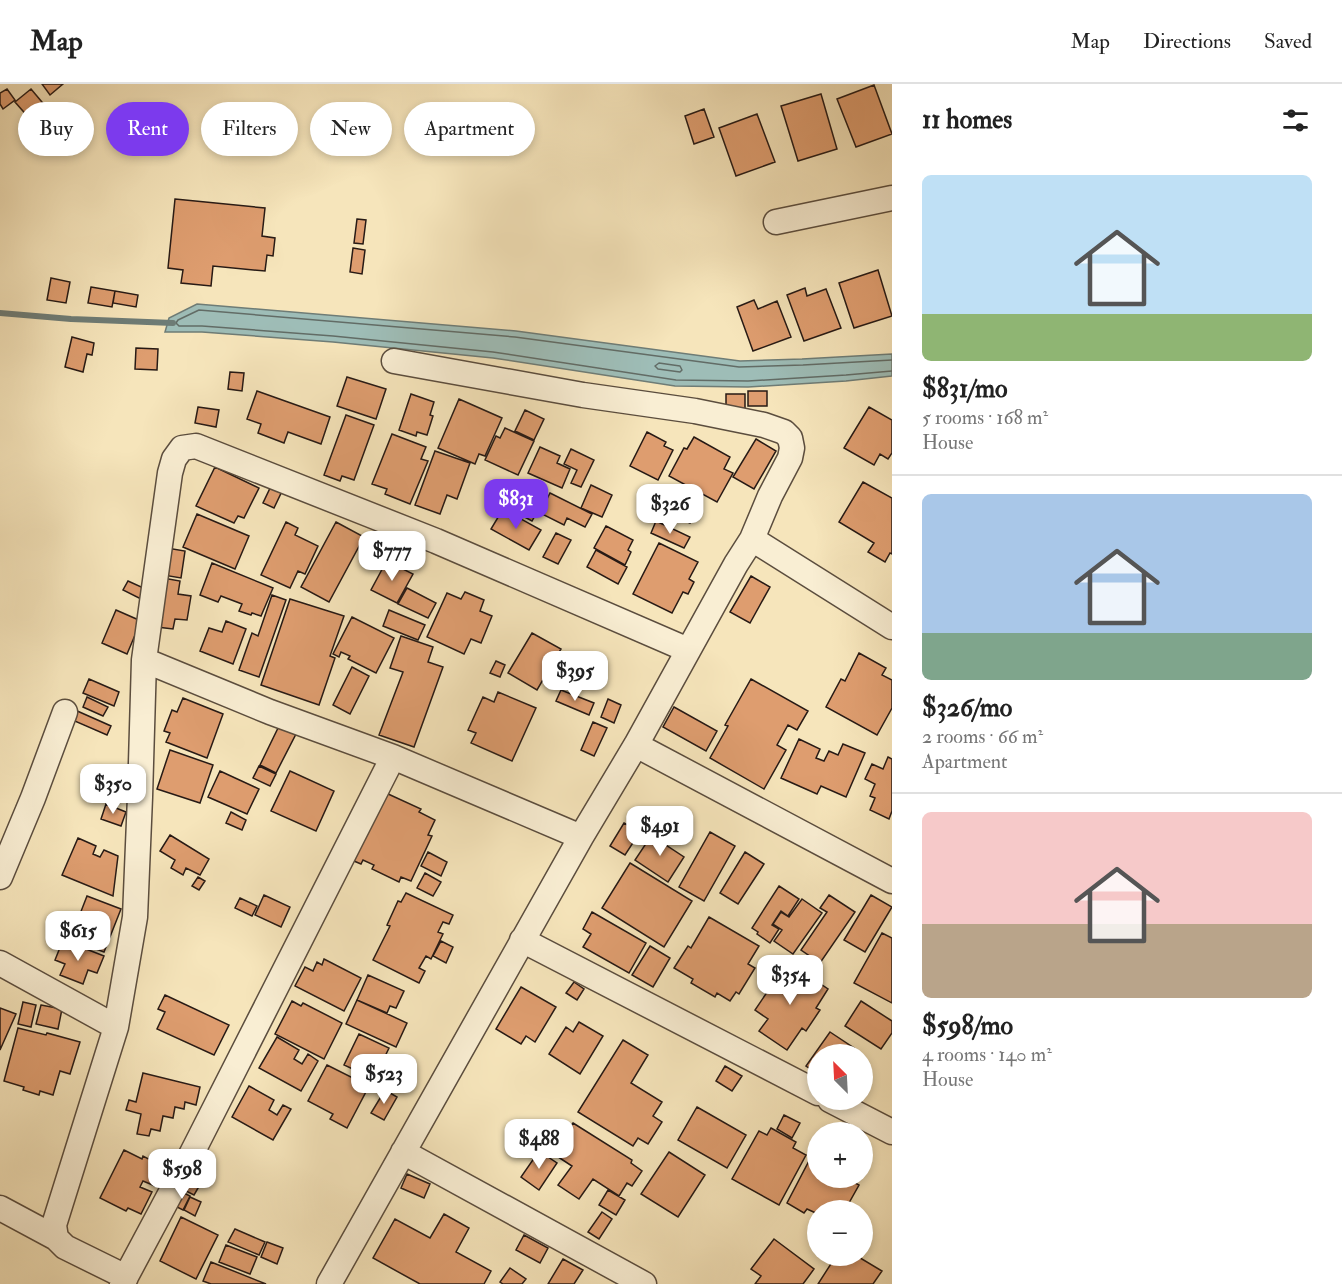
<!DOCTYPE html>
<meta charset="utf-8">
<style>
:root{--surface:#fff;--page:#f2f2f2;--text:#222;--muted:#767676;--line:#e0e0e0;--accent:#7c3aed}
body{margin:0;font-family:"IM FELL Double Pica",serif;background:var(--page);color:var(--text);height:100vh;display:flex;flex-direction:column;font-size:22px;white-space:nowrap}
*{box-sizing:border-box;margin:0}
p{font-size:20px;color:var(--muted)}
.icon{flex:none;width:33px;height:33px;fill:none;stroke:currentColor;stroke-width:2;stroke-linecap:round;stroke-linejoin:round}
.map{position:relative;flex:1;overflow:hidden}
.details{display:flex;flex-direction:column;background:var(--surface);width:450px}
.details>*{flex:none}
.top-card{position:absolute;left:18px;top:18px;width:570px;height:54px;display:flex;gap:12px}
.needle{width:39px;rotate:336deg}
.fabs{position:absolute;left:807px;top:960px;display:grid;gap:12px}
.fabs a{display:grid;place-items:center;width:66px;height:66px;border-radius:50%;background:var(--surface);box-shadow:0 3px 9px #0003;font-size:30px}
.price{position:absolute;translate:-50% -51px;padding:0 14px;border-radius:12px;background:#fff;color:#222;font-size:20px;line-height:39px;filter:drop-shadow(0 2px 3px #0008)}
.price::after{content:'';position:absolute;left:50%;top:36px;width:18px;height:14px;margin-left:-9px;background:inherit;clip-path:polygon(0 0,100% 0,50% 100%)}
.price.active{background:var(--accent);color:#fff}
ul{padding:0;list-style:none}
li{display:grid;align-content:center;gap:12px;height:318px;padding:0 30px}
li+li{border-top:2px solid var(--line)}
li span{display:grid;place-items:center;height:186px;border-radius:9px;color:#555}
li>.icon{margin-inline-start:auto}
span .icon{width:108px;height:108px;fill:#fffc;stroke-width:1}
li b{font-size:26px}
h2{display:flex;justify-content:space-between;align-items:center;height:72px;padding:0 30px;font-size:26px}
.chip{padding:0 21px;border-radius:27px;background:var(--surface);box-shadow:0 3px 9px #0003;font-size:21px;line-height:54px}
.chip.active{background:var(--accent);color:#fff}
header{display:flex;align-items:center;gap:36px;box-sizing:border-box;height:84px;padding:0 30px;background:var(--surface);border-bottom:2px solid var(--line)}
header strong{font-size:28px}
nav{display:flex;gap:33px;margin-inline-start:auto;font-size:21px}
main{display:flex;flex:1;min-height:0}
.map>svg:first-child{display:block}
.water{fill:#9ebdb7;stroke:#6e7c76;stroke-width:1.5}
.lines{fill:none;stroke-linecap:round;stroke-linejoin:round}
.shore{stroke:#626c66;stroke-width:1.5}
.stream{stroke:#6e7c76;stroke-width:6}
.building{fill:#de9d6f;stroke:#271a15;stroke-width:1.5}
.minor-casing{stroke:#5b4d3e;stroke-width:27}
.minor{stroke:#f9eed3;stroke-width:24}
</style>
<header>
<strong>Map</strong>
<nav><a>Map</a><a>Directions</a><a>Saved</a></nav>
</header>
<main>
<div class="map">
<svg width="892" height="1200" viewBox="0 0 892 1200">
<rect width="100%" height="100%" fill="#f6e5bb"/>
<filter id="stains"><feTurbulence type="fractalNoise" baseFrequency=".00333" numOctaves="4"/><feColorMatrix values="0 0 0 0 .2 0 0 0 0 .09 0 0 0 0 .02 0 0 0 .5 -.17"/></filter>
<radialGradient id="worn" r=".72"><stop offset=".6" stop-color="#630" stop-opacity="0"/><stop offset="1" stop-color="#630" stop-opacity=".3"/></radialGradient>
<!-- water -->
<path class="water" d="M197,220l319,27 224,30 62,-2 90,-5v22l-46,5 -98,6 -73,-1 -182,-28 -160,-16 -131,-10h-37l4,-14z"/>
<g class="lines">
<!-- shore -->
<path class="shore" d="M892,276l-89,5 -64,2 -224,-30 -316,-27 -21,10 -2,3 3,3h23l131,10 160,16 183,28 72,1 98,-6 46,-4
M659,279l21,3 2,4 -2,2 -22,-3 -3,-3z"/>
<!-- stream -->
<path class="stream" d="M0,229l71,6 102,4"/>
</g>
<!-- building -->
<path class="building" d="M42,0h21l-13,11z
M874,1l18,49 -36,13 -19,-48z
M7,5l8,11 -12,9 -3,-5v-11z
M31,5l21,25 -15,13 -22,-25z
M821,10l16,55 -39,12 -17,-55z
M704,25l10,28 -20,7 -9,-28z
M757,30l18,48 -39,14 -17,-48z
M175,115l90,9 -3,28 13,2 -2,18 -6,-1 -2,16 -52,-5 -2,20 -30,-3 2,-13 -15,-2z
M357,135l9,1 -3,24 -9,-1z
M353,164l12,2 -3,24 -12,-2z
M878,186l14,46 -38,12 -15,-45z
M51,194l19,4 -4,21 -19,-3z
M91,203l24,4 -3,16 -24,-4z
M805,204l2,8 19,-7 15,39 -37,13 -17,-46z
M115,207l23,4 -2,12 -23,-4z
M754,216l4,9 19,-8 14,36 -38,14 -16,-44z
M72,253l22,6 -2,12 -5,-1 -4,18 -18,-5z
M136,264l22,1 -1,21 -22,-1z
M230,288l14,1 -2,18 -14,-2z
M347,293l39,12 -10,30 -39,-13z
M257,307l73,26 -9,27 -33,-12 -4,11 -26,-10 3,-9 -14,-5z
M748,307h19v15h-19z
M411,310l23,8 -4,13 3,1 -6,19 -10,-3 -1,4 -17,-6z
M726,310h19v15l-19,-1z
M459,315l43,19 -17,38 -6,-2 -4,10 -37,-16z
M198,323l21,3 -3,17 -21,-4z
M869,323l23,13v33l-4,6 -8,-5 -6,11 -30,-17z
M525,326l19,9 -10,21 -19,-9z
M346,331l28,10 -20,55 -12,-4 -2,5 -16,-6z
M505,344l29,13 -16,34 -33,-15 11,-24 4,2z
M647,348l19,10 -2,4 9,4 -15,30 -28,-14z
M392,350l34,13 -5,12 7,2 -18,43 -25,-10 2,-5 -15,-5z
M694,353l36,20 -6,12 9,4 -16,29 -48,-26 15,-28 3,1z
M756,355l20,12 -22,38 -21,-12z
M540,363l20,9 -3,7 13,6 -8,19 -34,-15z
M571,365l23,11 -13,27 -10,-4 6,-13 -13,-6z
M435,367l35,12 -13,36 -10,-4 -7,19 -25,-9z
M215,383l44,21 -15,30 -6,-2 -4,7 -38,-17z
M863,398l29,16v56l-2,-1 -5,9 -17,-10 6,-9 -35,-21z
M272,400l11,5 -9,19 -11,-5z
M591,401l21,10 -10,22 -21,-9z
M515,407l26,14 -9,16 -26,-14z
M550,409l42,21 -7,13 -18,-9 -3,7 -24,-12z
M660,414l35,15 -5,10 -35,-14z
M503,425l38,21 -12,20 -38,-21z
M197,430l52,22 -14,33 -52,-22z
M656,437l34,16 -6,11 -33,-15z
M286,438l12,6 -3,7 23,11 -13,28 -7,-3 -8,17 -29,-13z
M336,438l28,15 -35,65 -28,-15z
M606,442l27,14 -5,10 3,2 -6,13 -31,-17z
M556,449l15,7 -13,24 -15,-7z
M659,459l39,19 -9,17 5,3 -6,12 -5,-2 -11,21 -39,-19z
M161,463l24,4 -4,27 -24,-4z
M596,466l31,17 -9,17 -31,-17z
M386,478l10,6 1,-2 16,8 -16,29 -26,-13z
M212,479l61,25 -12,28 -9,-3 -1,2 -12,-4 3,-7 -21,-8 -3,6 -18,-7z
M751,492l19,11 -20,36 -20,-11z
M163,494l17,3 -2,13 13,2 -4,24 -12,-1 -2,10 -16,-2z
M128,497l20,9 -5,10 -20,-10z
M407,504l29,15 -8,15 -30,-14z
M465,508l19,8 -4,11 12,5 -11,27 -10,-4 -7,15 -37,-17 20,-44 14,6z
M272,511l14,5 -27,77 -20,-7 13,-37 6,3z
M290,515l54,17 -14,40 5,2 -16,47 -58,-20z
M116,526l25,11 -14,33 -25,-11z
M389,526l36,15 -7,15 -35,-14z
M352,533l42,21 -18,35 -28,-14 2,-3 -9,-4 -2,5 -6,-3z
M226,537l20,8 -13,35 -33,-13 9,-23 13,4z
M532,549l29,16 -24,41 -29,-17z
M401,552l32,11 -5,15 15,5 -29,80 -35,-12 24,-63 -13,-4z
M859,569l27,15 -4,7 10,5v28l-15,27 -51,-28 15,-28 4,2z
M496,577l9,4 -5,12 -10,-4z
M352,583l17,9 -19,38 -17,-9z
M89,595l30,13 -5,14 -31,-13z
M751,595l57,32 -11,19 -9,-5 -11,20 9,5 -22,39 -54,-31 18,-32 -3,-1z
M561,606l33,13 -5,12 -33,-14z
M498,608l38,16 -24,53 -41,-18 5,-10 -8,-3 15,-33 11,5z
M87,613l21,10 -5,9 -20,-9z
M183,614l40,16 -16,44 -41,-16 4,-9 -6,-2 8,-21 5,2z
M608,615l13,6 -7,18 -13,-6z
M674,623l43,24 -11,20 -43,-24z
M75,626l36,16 -4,9 -37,-16z
M593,638l14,6 -13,28 -13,-6z
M280,640l17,8 -21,41 -16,-8z
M799,655l21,10 -4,9 8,3 5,-10 9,4 5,-11 22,9 -19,44 -25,-11 -4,8 -36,-16z
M170,666l43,15 -13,38 -43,-14z
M888,673l4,2v52l-3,8 -19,-9 5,-12 -5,-2 5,-12 -10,-5 7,-15 11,5z
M259,682l17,8 -6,12 -17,-8z
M220,687l39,18 -12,25 -39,-17z
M290,687l44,20 -18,40 -45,-20z
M386,709l35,16 -2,3 16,8 -7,15 4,1 -21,45 -10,-4 -2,5 -27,-13 2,-4 -11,-5 -2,4 -7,-3z
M106,720l20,8 -5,14 -20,-7z
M231,728l15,8 -4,10 -16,-7z
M624,739l16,9 -15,23 -15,-9z
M655,746l15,10 -4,5 18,12 -16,25 -33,-22z
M710,748l25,14 -31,55 -25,-14z
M170,751l39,24 -9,16 -14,-7 -3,7 -12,-7 4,-8 -15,-9z
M78,754l18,8 -3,8 7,3 4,-7 14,6 -5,40 -51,-21z
M428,768l19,10 -6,14 -20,-10z
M745,768l19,12 -26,40 -18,-11z
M630,779l62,38 -28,46 -62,-39z
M425,789l16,9 -8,14 -16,-8z
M198,793l7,4 -6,9 -7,-4z
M779,802l20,13 -11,17 -7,-5 -9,14 7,4 -9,14 -13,-9 1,-2 -6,-4z
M406,809l47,22 -4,9 -6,-2 -5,10 5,2 -12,25 -5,-3 -7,12 6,3 -6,12 -46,-23 17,-34 -3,-1 11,-24 3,1z
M264,811l26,12 -9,20 -26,-12z
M829,811l26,17 -35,51 -19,-13 26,-38 -7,-4z
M871,811l21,12 -27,45 -21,-12z
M87,812l34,13 -17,43 -34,-13 6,-16 13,5 3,-9 -12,-5z
M240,814l17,8 -5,10 -17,-8z
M802,815l20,14 -29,41 -19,-13 8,-11 -9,-6 8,-12 8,5z
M592,828l54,31 -17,30 -46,-26 8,-13 -8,-5z
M709,833l50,29 -11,18 7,4 -16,26 -3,-2 -6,9 -13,-8 -2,4 -24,-14 2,-4 -19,-11 14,-22 3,2z
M882,849l10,5v65l-38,-20z
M63,856l41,16 -7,17 -9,-3 -5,14 -23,-9 5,-11 -10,-4z
M441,857l12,6 -7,16 -13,-7z
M650,862l20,12 -17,29 -21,-12z
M324,875l37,19 -17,33 -49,-25 10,-19 8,4 4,-9 5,3z
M791,880l37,25 -12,19 4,2 -14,21 -4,-3 -15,22 -28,-19 9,-12 -13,-9 19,-28 4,2z
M368,891l36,16 -8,17 -6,-2 -3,7 -30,-13z
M574,898l10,7 -7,11 -11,-7z
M521,903l35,20 -21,35 -9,-6 -5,8 -25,-15z
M165,911l64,30 -15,30 -57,-26 8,-17 -7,-3z
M357,916l50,23 -11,24 -50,-23z
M292,917l9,5 2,-3 39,20 -18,36 -49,-25z
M861,917l31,20v12l-11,16 -36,-23z
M23,918l13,3 -5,22 -13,-3z
M41,921l21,4 -4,20 -22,-5z
M0,924l16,6 -16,36z
M579,938l24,14 -23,38 -31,-20 17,-27 7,5z
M18,944l28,7 1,-2 33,9 -10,32 -10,-3 -7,24 -13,-4 -1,4 -16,-5 1,-3 -20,-6z
M830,948l24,16 -5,6h-31v20l-12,-8z
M359,950l30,14 -15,31 -30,-14z
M277,953l22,13 -5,9 8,5 6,-10 10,7 -17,30 -42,-23z
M623,956l25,15 -17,28 31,19 -9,14 9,6 -14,22 -10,-6 -5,8 -55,-34z
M327,981l42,21 -22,42 -17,-9 3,-5 -25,-13z
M725,982l17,10 -10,15 -16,-10z
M143,989l57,14 -4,18 -11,-3 -1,7 -9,-2 -2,11 -10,-2 -3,15 -9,-2 -2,7 -12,-2 4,-20 -15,-4 3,-10 7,2z
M249,1002l25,14 -5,10 8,5 6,-10 8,4 -18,31 -41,-23z
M385,1006l12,7 -13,23 -13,-7z
M697,1023l49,28 -19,33 -49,-28z
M784,1031l16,8 -8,15 -15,-9z
M573,1039l59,37 -1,3 11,8 -10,15 -5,-3 -8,13 -26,-17 -14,20 -21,-14 14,-19 -20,-13z
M771,1044l25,14 -3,6 13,7 -27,50 -47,-26 27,-48 8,4z
M124,1066l18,9 1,-3 21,11 -9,19 -12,-5 -3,6 12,5 -11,22 -13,-6 -2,3 -26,-13z
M539,1067l18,12 -18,27 -18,-13z
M669,1068l36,23 -27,42 -37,-23z
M810,1075l8,3v16h28l13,7 -14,25h-27v4l-11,-5 -3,4 -17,-10z
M407,1090l23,10 -6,14 -23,-10z
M185,1091l16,8 -7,12 -16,-8z
M608,1106l17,10 -9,15 -17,-10z
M180,1107l10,5 -7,14 -10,-5z
M190,1113l11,5 -6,14 -11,-6z
M602,1128l10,7 -13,20 -11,-7z
M444,1130l25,14 -13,24 35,19 -7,13h-64l-47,-26 22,-39 35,19z
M181,1133l37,18 -22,44 -36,-18z
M235,1145l30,13 -6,13 -31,-13z
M524,1151l24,13 -8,15 -24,-13z
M774,1155l40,30 -11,15h-48l6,-8 -10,-7z
M267,1158l16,6 -6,16 -16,-7z
M226,1161l31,12 -7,17 -31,-12z
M836,1172h21l25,15 -9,13h-55z
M563,1175l20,11 -9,14h-26z
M211,1178l55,22h-55l-8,-3z
M510,1184l16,11 -4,5h-19l-3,-2z"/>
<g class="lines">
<!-- minor casing -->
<g class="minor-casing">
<path id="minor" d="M776,138l116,-24
M752,455l140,88
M144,576l126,52 123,45 188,80
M636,661l256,136
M0,793l33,-79 32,-86
M522,856l296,153
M0,879l116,64
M830,1016l62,32
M403,1068l241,132
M0,1124l56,30 9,9 61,30
M56,1154l-2,-13 62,-198 19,-110 5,-120 4,-137 26,-187 4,-14 8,-11 14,-2 240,95 252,109
M122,1200l70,-131 201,-396
M329,1200l252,-447 55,-92 100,-181 16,-25 18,-43 20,-38 2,-10 -2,-10 -6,-6 -20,-7 -69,-14 -112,-16 -189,-34"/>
</g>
<!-- minor -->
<use href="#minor" class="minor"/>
</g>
<rect width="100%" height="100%" filter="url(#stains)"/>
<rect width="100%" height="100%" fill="url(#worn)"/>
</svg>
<div class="fabs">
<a><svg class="needle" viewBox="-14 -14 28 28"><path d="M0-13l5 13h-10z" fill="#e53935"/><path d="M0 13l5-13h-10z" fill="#767676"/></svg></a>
<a>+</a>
<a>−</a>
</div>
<b class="price active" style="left:516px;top:446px">$831</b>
<b class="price" style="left:670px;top:451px">$326</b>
<b class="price" style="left:392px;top:498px">$777</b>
<b class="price" style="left:575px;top:618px">$395</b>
<b class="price" style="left:113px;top:731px">$350</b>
<b class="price" style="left:660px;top:773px">$491</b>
<b class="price" style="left:78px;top:878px">$615</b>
<b class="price" style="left:790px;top:922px">$354</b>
<b class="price" style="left:384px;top:1021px">$523</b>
<b class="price" style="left:539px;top:1086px">$488</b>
<b class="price" style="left:182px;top:1116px">$598</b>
<div class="top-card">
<a class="chip">Buy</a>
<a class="chip active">Rent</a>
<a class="chip">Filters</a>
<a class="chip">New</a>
<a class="chip">Apartment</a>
</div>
</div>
<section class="details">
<h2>11 homes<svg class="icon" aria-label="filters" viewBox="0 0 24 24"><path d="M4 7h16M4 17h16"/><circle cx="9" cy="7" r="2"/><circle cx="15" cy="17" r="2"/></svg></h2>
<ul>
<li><span style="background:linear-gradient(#bfe0f5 75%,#8fb573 0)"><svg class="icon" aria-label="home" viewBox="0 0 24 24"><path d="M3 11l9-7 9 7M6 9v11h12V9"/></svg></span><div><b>$831/mo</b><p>5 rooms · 168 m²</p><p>House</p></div></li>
<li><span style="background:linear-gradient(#a9c7e8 75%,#7fa58c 0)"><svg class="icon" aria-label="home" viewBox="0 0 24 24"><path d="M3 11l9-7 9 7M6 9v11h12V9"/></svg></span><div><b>$326/mo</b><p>2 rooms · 66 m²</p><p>Apartment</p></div></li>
<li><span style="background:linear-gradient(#f6c9c9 60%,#b9a48a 0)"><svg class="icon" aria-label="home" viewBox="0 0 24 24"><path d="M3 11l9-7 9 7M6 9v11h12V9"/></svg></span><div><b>$598/mo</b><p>4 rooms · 140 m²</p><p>House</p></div></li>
</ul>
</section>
</main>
